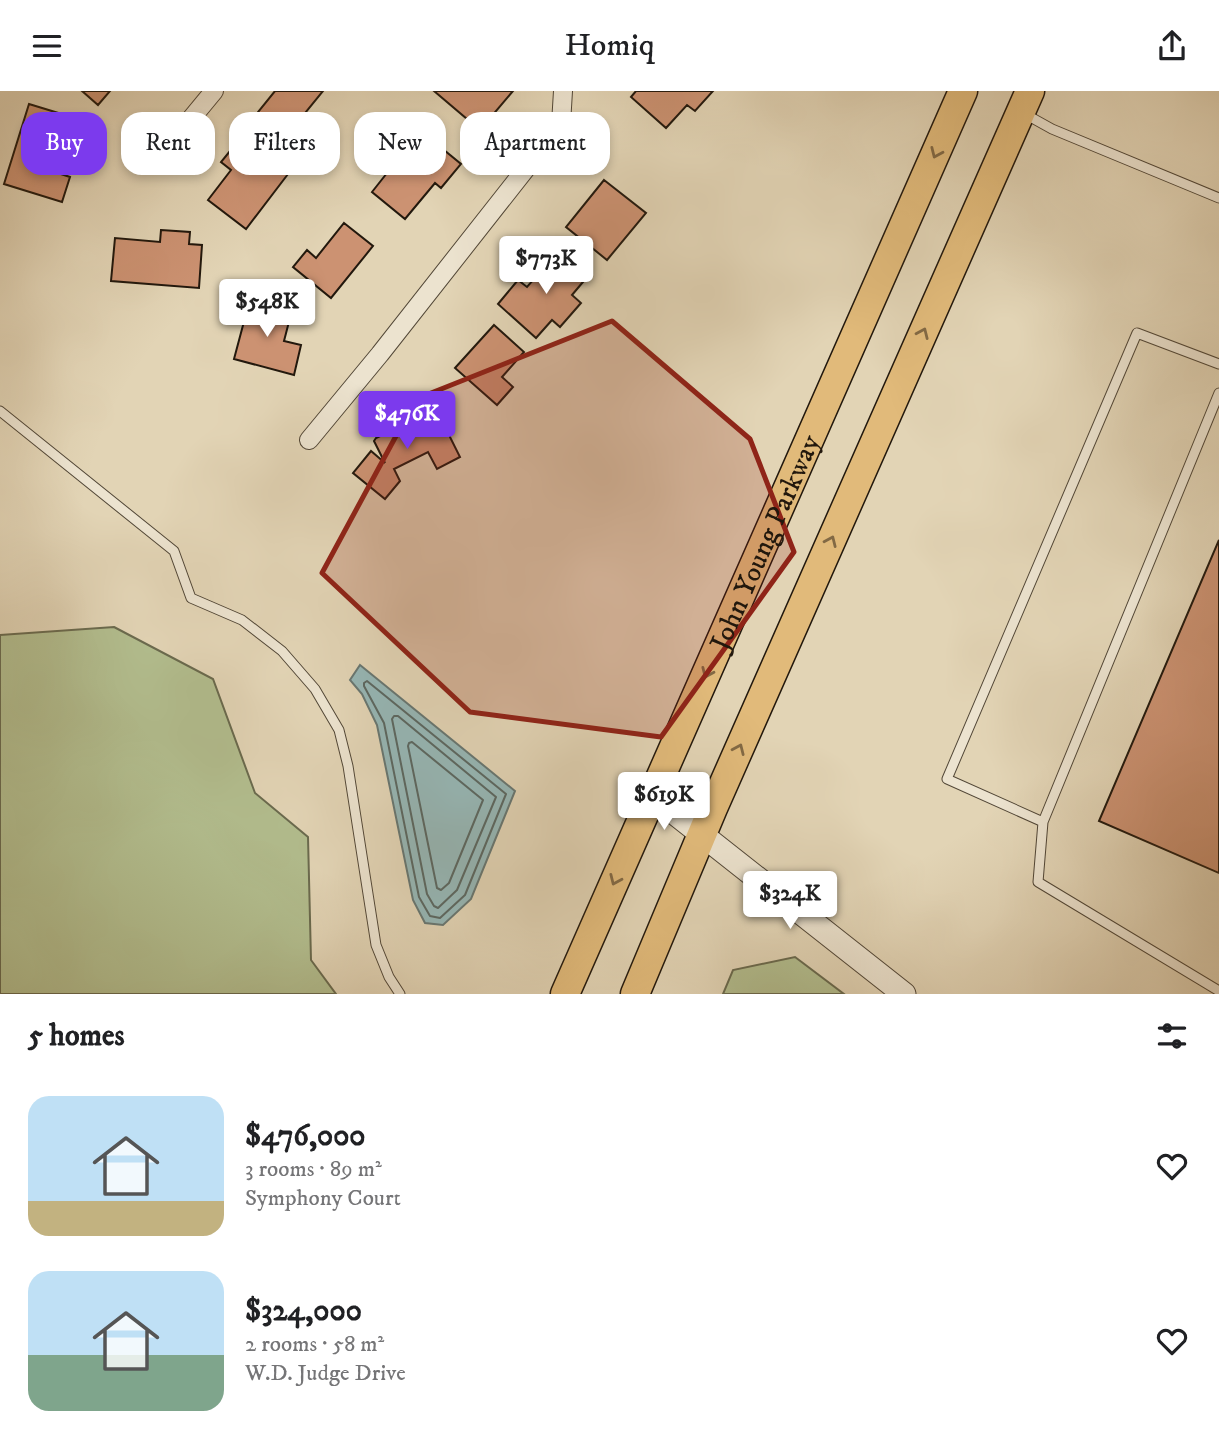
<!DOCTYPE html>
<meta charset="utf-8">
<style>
:root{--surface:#fff;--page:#f6f6f6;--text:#202124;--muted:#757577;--accent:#7c3aed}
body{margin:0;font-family:"IM FELL DW Pica",serif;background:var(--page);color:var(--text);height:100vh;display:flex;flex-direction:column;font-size:26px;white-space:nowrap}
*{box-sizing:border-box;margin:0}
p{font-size:23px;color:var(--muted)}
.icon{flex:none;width:38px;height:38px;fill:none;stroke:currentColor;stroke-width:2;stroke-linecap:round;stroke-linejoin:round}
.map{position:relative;height:903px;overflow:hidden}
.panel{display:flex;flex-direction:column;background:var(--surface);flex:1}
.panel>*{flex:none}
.hud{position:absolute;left:21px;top:21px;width:700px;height:63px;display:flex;gap:14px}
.price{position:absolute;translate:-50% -60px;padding:0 16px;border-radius:7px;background:#fff;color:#222;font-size:23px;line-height:46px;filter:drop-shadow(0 2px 4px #0008)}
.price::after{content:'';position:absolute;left:50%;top:42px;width:21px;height:16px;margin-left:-10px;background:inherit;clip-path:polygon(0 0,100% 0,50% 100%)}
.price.selected{background:var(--accent);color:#fff}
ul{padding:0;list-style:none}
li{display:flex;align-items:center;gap:21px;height:175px;padding:0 28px}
li span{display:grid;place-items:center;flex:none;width:196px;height:140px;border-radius:21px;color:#555}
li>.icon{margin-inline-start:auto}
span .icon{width:84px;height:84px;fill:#fffc;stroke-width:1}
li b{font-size:30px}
h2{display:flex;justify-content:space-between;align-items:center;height:84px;padding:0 28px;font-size:30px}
.tag{padding:0 24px;border-radius:21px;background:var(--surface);box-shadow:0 4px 10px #0003;font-size:24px;line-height:63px}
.tag.selected{background:var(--accent);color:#fff}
header{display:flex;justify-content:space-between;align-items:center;height:91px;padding:0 28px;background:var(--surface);font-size:32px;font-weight:600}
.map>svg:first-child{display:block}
.green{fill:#b2bd8e;stroke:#6a6a4e;stroke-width:2}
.water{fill:#96b7b6;stroke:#687772;stroke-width:2}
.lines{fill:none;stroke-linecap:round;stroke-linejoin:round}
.shore{stroke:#5c6862;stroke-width:2}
.building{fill:#cc9272;stroke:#22180d;stroke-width:2}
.service-casing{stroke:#524737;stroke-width:11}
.minor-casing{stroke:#524737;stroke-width:20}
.tertiary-casing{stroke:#524737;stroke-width:25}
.primary-casing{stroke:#22180d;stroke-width:31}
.service{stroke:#ece3cf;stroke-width:9}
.minor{stroke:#ece3cf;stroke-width:18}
.tertiary{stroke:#ece3cf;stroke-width:23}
.primary{stroke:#e1ba7a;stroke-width:28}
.oneway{stroke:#826944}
.marked{fill:#8f2418;fill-opacity:0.2;stroke:#8f2418;stroke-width:5;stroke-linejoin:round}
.labels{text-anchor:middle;stroke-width:7;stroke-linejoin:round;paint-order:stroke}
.street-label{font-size:28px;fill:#22180d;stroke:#ece3cf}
</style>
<header><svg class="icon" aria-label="menu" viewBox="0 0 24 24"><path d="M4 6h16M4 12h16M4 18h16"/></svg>Homiq<svg class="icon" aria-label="share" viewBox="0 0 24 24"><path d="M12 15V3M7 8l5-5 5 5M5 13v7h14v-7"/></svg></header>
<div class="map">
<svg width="1219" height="903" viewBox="0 0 1219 903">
<rect width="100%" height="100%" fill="#e2d4b5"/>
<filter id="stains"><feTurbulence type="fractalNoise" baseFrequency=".00286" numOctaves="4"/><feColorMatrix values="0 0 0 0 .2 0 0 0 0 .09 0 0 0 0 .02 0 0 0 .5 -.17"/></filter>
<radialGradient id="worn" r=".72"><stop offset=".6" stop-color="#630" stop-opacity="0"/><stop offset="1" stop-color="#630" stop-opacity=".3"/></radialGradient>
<!-- green -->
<path class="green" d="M114,536l99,52 42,114 53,44 3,123 25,34h-336v-359z
M795,866l49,37h-121l10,-24z"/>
<!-- water -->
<path class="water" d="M360,574l155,126 -44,108 -28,26 -18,-2 -12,-23 -36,-175 -15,-31 -12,-14z"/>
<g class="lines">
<!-- shore -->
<path class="shore" d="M367,590l139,113 -41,101 -25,23 -10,-2 -11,-19 -35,-174 -20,-37v-3z
M394,625h4l98,81 -39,93 -19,18 -4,-2 -7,-12 -35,-175z
M412,651l71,58 -34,83 -8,7 -4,-2 -29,-142 1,-3z"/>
</g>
<!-- building -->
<path class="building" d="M82,0h28l-12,14z
M275,0h48l-18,22 32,26 -18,23 -61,-50z
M434,0h79l-33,39z
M636,0h77l-18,20 -8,-6 -21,23 -35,-31z
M29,13l49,15 -17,55 9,3 -8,25 -58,-18z
M422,41l39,32 -20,24 -6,-5 -30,36 -33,-27 15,-19 -9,-7 20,-24 10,8z
M267,48l22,17 -9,12 8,6 -42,55 -38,-29 23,-30 -10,-8 18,-22 17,13z
M604,89l42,33 -39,47 -41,-33z
M344,132l29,23 -42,52 -38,-31 14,-17 9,8z
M161,139l29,2 -1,12 13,1 -3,43 -88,-7 4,-43 45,4z
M559,160l29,25 -16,19 9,8 -21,24 -8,-7 -16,18 -38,-34 20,-24 9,7z
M250,208l42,11 -8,31 17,4 -7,30 -60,-16z
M494,234l30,27 -22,25 11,10 -16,18 -42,-37z
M436,318l24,48 -23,12 -9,-17 -34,17 6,12 -15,18 -32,-26 18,-22 14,12 -11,-22 2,-3z
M1219,449v333l-120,-52z"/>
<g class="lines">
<!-- service casing -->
<g class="service-casing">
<path id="service" d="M1025,23l27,15 167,69
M1219,273l-82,-31 -190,446 96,43 176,-429
M0,320l174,140 17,47 51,22 40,31 33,38 24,41 9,36 28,179 13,32 11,17
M1043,731l-5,60 181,109"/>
</g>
<!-- minor casing -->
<g class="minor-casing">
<path id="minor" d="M162,63l52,-63
M309,349l71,-86 181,-230 2,-33"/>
</g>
<!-- tertiary casing -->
<g class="tertiary-casing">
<path id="tertiary" d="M653,705l251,198"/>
</g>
<!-- primary casing -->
<g class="primary-casing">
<g id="primary">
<path id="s1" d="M565,903l398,-903"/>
<path d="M635,903l78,-186 317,-717"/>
</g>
</g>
<!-- service -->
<use href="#service" class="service"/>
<!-- minor -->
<use href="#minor" class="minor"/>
<!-- tertiary -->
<use href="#tertiary" class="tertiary"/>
<!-- primary -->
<use href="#primary" class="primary"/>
</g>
<!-- one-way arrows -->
<defs><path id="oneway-chevron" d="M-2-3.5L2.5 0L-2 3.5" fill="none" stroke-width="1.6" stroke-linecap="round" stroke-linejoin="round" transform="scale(1.75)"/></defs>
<g class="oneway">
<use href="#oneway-chevron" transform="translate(936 62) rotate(114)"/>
<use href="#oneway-chevron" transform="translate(923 242) rotate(-66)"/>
<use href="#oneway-chevron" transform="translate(831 450) rotate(-66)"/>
<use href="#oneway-chevron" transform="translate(707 582) rotate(114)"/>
<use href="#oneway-chevron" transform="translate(739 658) rotate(-66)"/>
<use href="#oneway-chevron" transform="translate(615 789) rotate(114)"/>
</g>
<!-- marked area -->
<path class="marked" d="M612,230l138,118 44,113 -133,185 -191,-25 -148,-139 94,-174z"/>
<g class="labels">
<!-- street labels -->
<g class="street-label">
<text dy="10" stroke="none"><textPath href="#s1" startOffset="494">John Young Parkway</textPath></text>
</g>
</g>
<rect width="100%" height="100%" filter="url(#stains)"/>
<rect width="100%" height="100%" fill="url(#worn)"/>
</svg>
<b class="price" style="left:546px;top:205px">$773K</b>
<b class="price" style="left:267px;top:248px">$548K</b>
<b class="price selected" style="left:407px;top:360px">$476K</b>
<b class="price" style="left:664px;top:741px">$619K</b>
<b class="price" style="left:790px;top:840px">$324K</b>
<div class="hud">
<a class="tag selected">Buy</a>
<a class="tag">Rent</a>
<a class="tag">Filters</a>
<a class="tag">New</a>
<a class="tag">Apartment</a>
</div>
</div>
<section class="panel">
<h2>5 homes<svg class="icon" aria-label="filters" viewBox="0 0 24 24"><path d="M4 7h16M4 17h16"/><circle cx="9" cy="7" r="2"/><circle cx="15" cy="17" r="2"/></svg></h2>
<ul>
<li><span style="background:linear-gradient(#bfe0f5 75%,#c2b280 0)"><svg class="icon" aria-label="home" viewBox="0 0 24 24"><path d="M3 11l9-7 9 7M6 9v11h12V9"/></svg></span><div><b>$476,000</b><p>3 rooms · 89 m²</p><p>Symphony Court</p></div><svg class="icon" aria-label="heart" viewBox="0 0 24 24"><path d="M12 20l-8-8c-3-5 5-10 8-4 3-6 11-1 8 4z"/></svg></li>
<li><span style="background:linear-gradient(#bfe0f5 60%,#7fa58c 0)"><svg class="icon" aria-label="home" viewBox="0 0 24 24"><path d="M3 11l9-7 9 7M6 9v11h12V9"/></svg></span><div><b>$324,000</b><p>2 rooms · 58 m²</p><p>W.D. Judge Drive</p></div><svg class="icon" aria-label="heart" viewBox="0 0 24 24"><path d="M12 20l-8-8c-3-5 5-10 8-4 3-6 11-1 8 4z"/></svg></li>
</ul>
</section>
